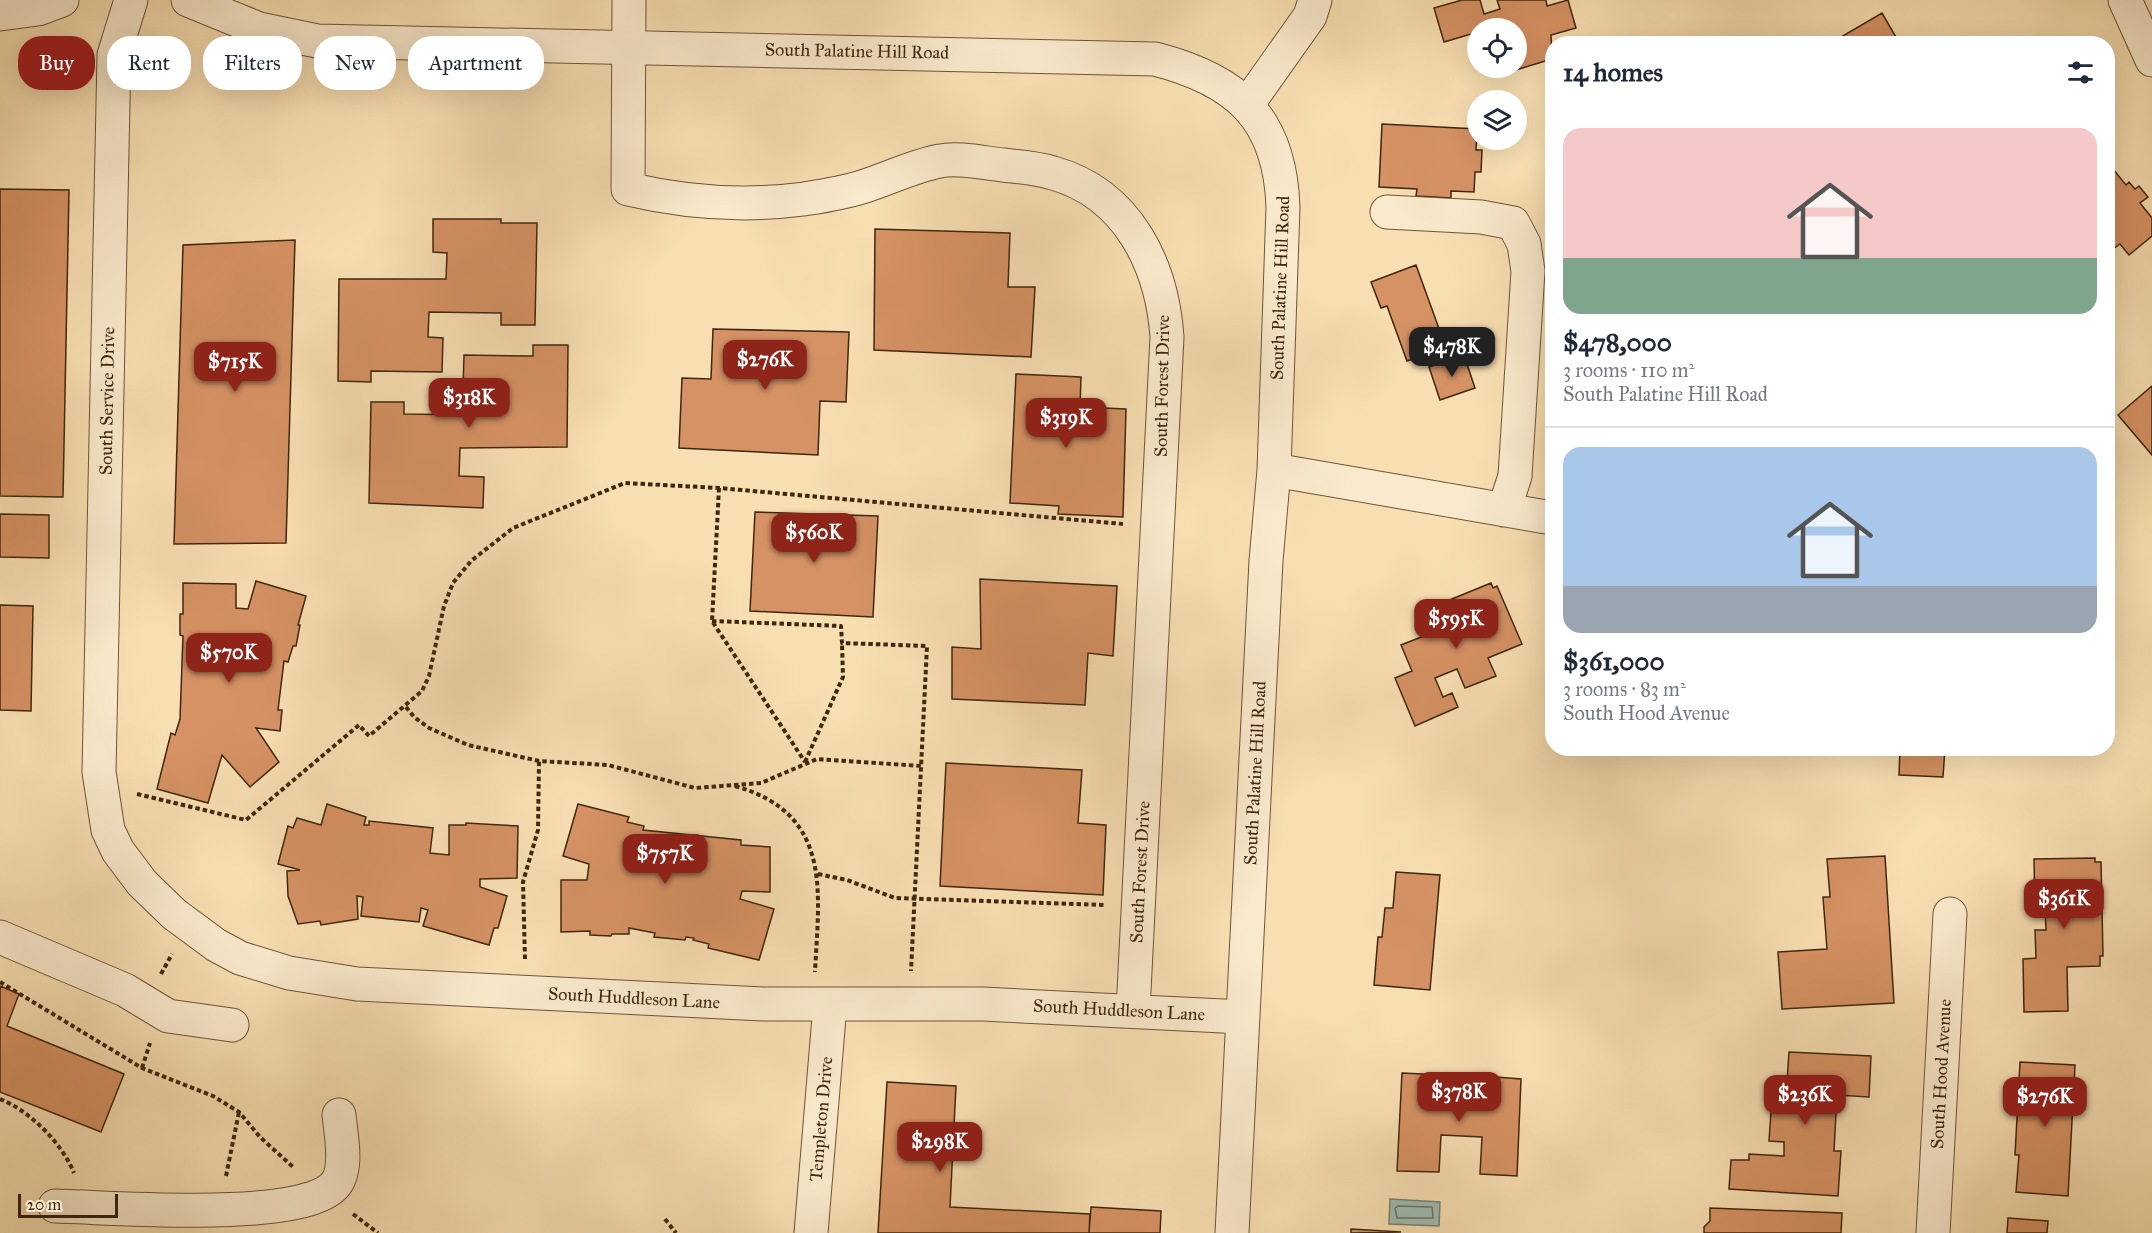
<!DOCTYPE html>
<meta charset="utf-8">
<style>
:root{--surface:#fff;--page:#f2f2f3;--text:#1f2937;--muted:#747a83;--line:#e0e1e3;--accent:#8f2418}
body{margin:0;font-family:"IM FELL Great Primer",serif;background:var(--page);color:var(--text);height:100vh;display:flex;flex-direction:column;font-size:22px;white-space:nowrap}
*{box-sizing:border-box;margin:0}
p{font-size:20px;color:var(--muted)}
.icon{flex:none;width:33px;height:33px;fill:none;stroke:currentColor;stroke-width:2;stroke-linecap:round;stroke-linejoin:round}
.map{position:relative;flex:1;overflow:hidden}
.drawer{position:absolute;left:1545px;top:36px;width:570px;height:720px;display:flex;flex-direction:column;background:var(--surface);border-radius:24px;box-shadow:0 6px 24px #0002}
.drawer>*{flex:none}
.hud{position:absolute;left:18px;top:36px;width:570px;height:54px;display:flex;gap:12px}
.tools{position:absolute;left:1467px;top:18px;display:grid;gap:12px}
.tools a{display:grid;place-items:center;width:60px;height:60px;border-radius:50%;background:var(--surface);box-shadow:0 6px 24px #0002;font-size:30px}
.scale{position:absolute;left:18px;bottom:15px;width:100px;box-sizing:border-box;padding-left:6px;border:3px solid #3f270f;border-top:0;font-size:16px;line-height:21px;white-space:nowrap;color:#3f270f;-webkit-text-stroke:4px #faeacd;paint-order:stroke}
.price{position:absolute;translate:-50% -51px;padding:0 14px;border-radius:12px;background:var(--accent);color:#fff;font-size:20px;line-height:39px;filter:drop-shadow(0 2px 3px #0008)}
.price::after{content:'';position:absolute;left:50%;top:36px;width:18px;height:14px;margin-left:-9px;background:inherit;clip-path:polygon(0 0,100% 0,50% 100%)}
.price.current{background:#222;color:#fff}
ul{padding:0;list-style:none}
li{display:grid;align-content:center;gap:12px;height:318px;padding:0 18px}
li+li{border-top:2px solid var(--line)}
li span{display:grid;place-items:center;height:186px;border-radius:18px;color:#555}
li>.icon{margin-inline-start:auto}
span .icon{width:108px;height:108px;fill:#fffc;stroke-width:1}
li b{font-size:26px}
h2{display:flex;justify-content:space-between;align-items:center;height:72px;padding:0 18px;font-size:26px}
.pill{padding:0 21px;border-radius:24px;background:var(--surface);box-shadow:0 6px 24px #0002;font-size:21px;line-height:54px}
.pill.current{background:var(--accent);color:#fff}
.map>svg:first-child{display:block}
.water{fill:#9ebcb1;stroke:#788070;stroke-width:1.5}
.lines{fill:none;stroke-linecap:round;stroke-linejoin:round}
.shore{stroke:#6e7260;stroke-width:1.5}
.building{fill:#d69264;stroke:#3f270f;stroke-width:1.5}
.minor-casing{stroke:#6d5538;stroke-width:35}
.path{stroke:#3f270f;stroke-width:4;stroke-dasharray:4.5 3;stroke-linecap:butt}
.minor{stroke:#faeacd;stroke-width:33}
.labels{text-anchor:middle;stroke-width:5;stroke-linejoin:round;paint-order:stroke}
.street-label{font-size:18px;fill:#3f270f;stroke:#faeacd}
</style>
<div class="map">
<svg width="2152" height="1233" viewBox="0 0 2152 1233">
<rect width="100%" height="100%" fill="#f8dfb2"/>
<filter id="stains"><feTurbulence type="fractalNoise" baseFrequency=".00333" numOctaves="4"/><feColorMatrix values="0 0 0 0 .2 0 0 0 0 .09 0 0 0 0 .02 0 0 0 .5 -.17"/></filter>
<radialGradient id="worn" r=".72"><stop offset=".6" stop-color="#630" stop-opacity="0"/><stop offset="1" stop-color="#630" stop-opacity=".3"/></radialGradient>
<!-- water -->
<path class="water" d="M1390,1199l50,3 -1,24 -50,-2z"/>
<g class="lines">
<!-- shore -->
<path class="shore" d="M1398,1206l34,1 1,11h-36l-2,-10z"/>
</g>
<!-- building -->
<path class="building" d="M1462,0h18l4,14 16,-5 -3,-9h49l1,6 21,-6 8,28 -25,7 1,24 -53,16 -2,-7h19v-40h-11l-2,-4 -25,4v4l-34,10 -10,-34z
M1882,13l18,31h-71z
M1382,124l95,5 -1,21h6l-1,22h-6l-1,20 -23,-1v7l-35,-2 1,-7 -38,-2z
M2108,163l18,22 3,-3 6,7 4,-3 9,11 -8,6 12,15v18l-23,19 -9,-11 -7,5 -5,-7z
M0,189l69,1 -6,307 -63,-1z
M433,219h68v4h36l-2,102h-34v-12l-72,-1 -1,25 15,1 -1,34 -71,-1v11l-33,-1 1,-102h107l1,-26 -14,-1z
M875,229l135,4 -2,54h27l-4,70 -157,-7z
M295,240l-9,303 -112,1 9,-299z
M1416,265l30,83 -39,13 -20,-55 -6,2 -10,-26z
M713,329l136,3 -3,70 -26,-1 -2,54 -139,-7 3,-70 29,1z
M533,345h35l-1,102 -107,1 -1,28 25,1 -1,31 -114,-5 2,-101h33v12l74,1v-26h-15l1,-34 69,1z
M1464,355l11,33 -35,12 -11,-33z
M1016,374l65,3 -1,30 46,2 -3,108 -65,-3 1,-8 -49,-3z
M2152,386v69l-34,-40z
M755,512l123,4 -5,101 -123,-6z
M0,514l49,1v43l-49,-1z
M980,579l137,7 -4,70 -25,-3 -3,52 -133,-6v-52l29,2z
M256,581l50,15 -8,29h2l-4,21h-3l-5,16 -4,-1 -6,49h4l-2,21 -24,-3 23,34 -29,25 -28,-32 -14,48 -51,-14 14,-56 4,2 5,-16 3,-83 -3,-1v-21h3v-31l53,1v24l12,1z
M1491,583l2,5 4,-2 25,58 -34,14 8,18 -31,12 -8,-19 -22,9 8,19 9,-4 6,14 -43,19 -20,-48 17,-7 -11,-26 38,-15 -9,-22z
M0,605l33,1 -2,105 -31,-1z
M1900,748h45l-2,29 -44,-2z
M946,763l136,7 -4,53 28,2 -3,70 -163,-9z
M327,804l39,13 -2,8h5v-4l64,7 -3,25 19,2v-30h17v-2l52,3 -1,52 -37,1v8l27,9 -9,32h-4l-5,17 -66,-19 5,-16 -7,-2 -2,14 -58,-6 2,-19 -6,-1 1,23 -37,6 -1,-4 -22,3 -10,-28 -1,-25 13,-1 -22,-6 10,-38 5,2 4,-10 24,7z
M578,804l51,13 -2,5 17,4 -1,4 98,10v5l29,2v45l-28,-1 -2,8 34,10 -15,51 -51,-12 1,-4 -16,-4 1,-2 -8,-1 -1,3 -31,-3 1,-4 -26,-5v6h-17l-1,2 -21,-1v-4l-29,1v-52h26l2,-16 -26,-8z
M1885,856l9,147 -112,6 -4,-57 49,-3 -4,-52h7l-3,-38z
M2095,858v4h6l2,94h-3v10l-33,1 1,44 -44,1 -1,-53 13,-1 -1,-28h11l-1,-21h-10l-1,-50z
M1396,872l44,3 -10,115 -56,-5 4,-48h4l3,-29h8z
M0,986l19,8 -12,32 117,48 -23,58 -101,-40z
M1789,1052l82,4 -2,41 -32,-2 -3,56h7l-3,45 -109,-7 2,-29h18v-6l35,2v-14l-15,-1 4,-59h14z
M2020,1062l55,3 -7,131 -52,-4 3,-37h-4z
M1402,1073l40,2v21l40,2 1,-22 38,3 -4,97 -37,-2 2,-37 -41,-2 -2,37 -42,-1z
M887,1082l69,4 -6,121 140,7 -1,19h-211z
M1091,1207l70,4 -1,22h-71z
M1710,1208l132,5 -1,20h-137v-6l6,-6z
M2008,1218l40,3 -1,12h-40z
M1351,1229l50,3 -50,1z"/>
<g class="lines">
<!-- minor casing -->
<g class="minor-casing">
<path id="minor" d="M131,0l-17,55 -15,717 9,58 10,21 24,32 32,31 42,31 24,13 49,15 68,11 406,20h220l260,13
M188,0l71,29 58,12 838,18c82,21 125,59 128,148l-9,263 -8,91 -34,672
M629,0l-1,189c59,14 115,18 176,10 19,-3 39,-6 58,-12 26,-8 51,-21 78,-26 18,-4 44,2 63,4 17,2 34,3 50,8 75,21 109,92 114,164l-34,674
M2125,0l27,60
M0,14l38,-5 24,-9
M1247,105l63,-89 5,-16
M1387,212l94,5 32,6 11,21 4,27 -13,205 -11,34
M1274,470l278,48
M0,937l125,53 43,26 64,9
M55,1206c55,1 243,17 279,-20 15,-15 7,-51 5,-71
M811,1233l19,-228
M1933,1233l17,-319"/>
</g>
<!-- path -->
<path class="path" d="M719,488l-7,133 93,141
M712,621l129,5 1,17 85,3 -16,325
M406,707l8,10 15,11 39,17 71,16 69,4 87,23 66,-5 56,-24 105,7
M805,762l38,-85 -1,-34
M735,786c98,28 84,105 80,186
M137,794l109,26 113,-95 10,11 53,-45 7,-15 15,-70 9,-23 18,-22 42,-33 112,-45 94,5 404,36
M818,874l29,6 48,18 209,7
M525,959l-2,-77 15,-52 1,-69
M161,974l11,-20
M0,982l142,86 71,28 26,16 21,25 33,30
M142,1068l8,-25
M0,1099c30,12 62,44 74,74
M226,1176l13,-64
M353,1214l25,19
M665,1219l11,14"/>
<!-- minor -->
<use href="#minor" class="minor"/>
</g>
<g class="labels">
<!-- street labels -->
<g class="street-label">
<text transform="translate(857 51) rotate(1)" y="6">South Palatine Hill Road</text>
<text transform="translate(1280 288) rotate(-88)" y="6">South Palatine Hill Road</text>
<text transform="translate(1162 386) rotate(-89)" y="6">South Forest Drive</text>
<text transform="translate(107 401) rotate(-89)" y="6">South Service Drive</text>
<text transform="translate(1255 773) rotate(-87)" y="6">South Palatine Hill Road</text>
<text transform="translate(1140 872) rotate(-87)" y="6">South Forest Drive</text>
<text transform="translate(634 998) rotate(3)" y="6">South Huddleson Lane</text>
<text transform="translate(1119 1010) rotate(3)" y="6">South Huddleson Lane</text>
<text transform="translate(1941 1074) rotate(-87)" y="6">South Hood Avenue</text>
<text transform="translate(821 1119) rotate(-85)" y="6">Templeton Drive</text>
</g>
</g>
<rect width="100%" height="100%" filter="url(#stains)"/>
<rect width="100%" height="100%" fill="url(#worn)"/>
</svg>
<div class="tools">
<a><svg class="icon" aria-label="locate" viewBox="0 0 24 24"><circle cx="12" cy="12" r="6"/><path d="M12 2v4M12 18v4M2 12h4M18 12h4"/></svg></a>
<a><svg class="icon" aria-label="layers" viewBox="0 0 24 24"><path d="M12 4l9 5-9 5-9-5zM3 14l9 5 9-5"/></svg></a>
</div>
<div class="scale">20 m</div>
<b class="price current" style="left:1452px;top:378px">$478K</b>
<b class="price" style="left:765px;top:391px">$276K</b>
<b class="price" style="left:235px;top:393px">$715K</b>
<b class="price" style="left:469px;top:429px">$318K</b>
<b class="price" style="left:1066px;top:449px">$319K</b>
<b class="price" style="left:814px;top:564px">$560K</b>
<b class="price" style="left:1456px;top:650px">$595K</b>
<b class="price" style="left:229px;top:684px">$570K</b>
<b class="price" style="left:665px;top:885px">$757K</b>
<b class="price" style="left:2064px;top:930px">$361K</b>
<b class="price" style="left:1459px;top:1123px">$378K</b>
<b class="price" style="left:1805px;top:1126px">$236K</b>
<b class="price" style="left:2045px;top:1128px">$276K</b>
<b class="price" style="left:940px;top:1173px">$298K</b>
<div class="hud">
<a class="pill current">Buy</a>
<a class="pill">Rent</a>
<a class="pill">Filters</a>
<a class="pill">New</a>
<a class="pill">Apartment</a>
</div>
<section class="drawer">
<h2>14 homes<svg class="icon" aria-label="filters" viewBox="0 0 24 24"><path d="M4 7h16M4 17h16"/><circle cx="9" cy="7" r="2"/><circle cx="15" cy="17" r="2"/></svg></h2>
<ul>
<li><span style="background:linear-gradient(#f6c9c9 70%,#7fa58c 0)"><svg class="icon" aria-label="home" viewBox="0 0 24 24"><path d="M3 11l9-7 9 7M6 9v11h12V9"/></svg></span><div><b>$478,000</b><p>3 rooms · 110 m²</p><p>South Palatine Hill Road</p></div></li>
<li><span style="background:linear-gradient(#a9c7e8 75%,#9aa5b1 0)"><svg class="icon" aria-label="home" viewBox="0 0 24 24"><path d="M3 11l9-7 9 7M6 9v11h12V9"/></svg></span><div><b>$361,000</b><p>3 rooms · 83 m²</p><p>South Hood Avenue</p></div></li>
</ul>
</section>
</div>
